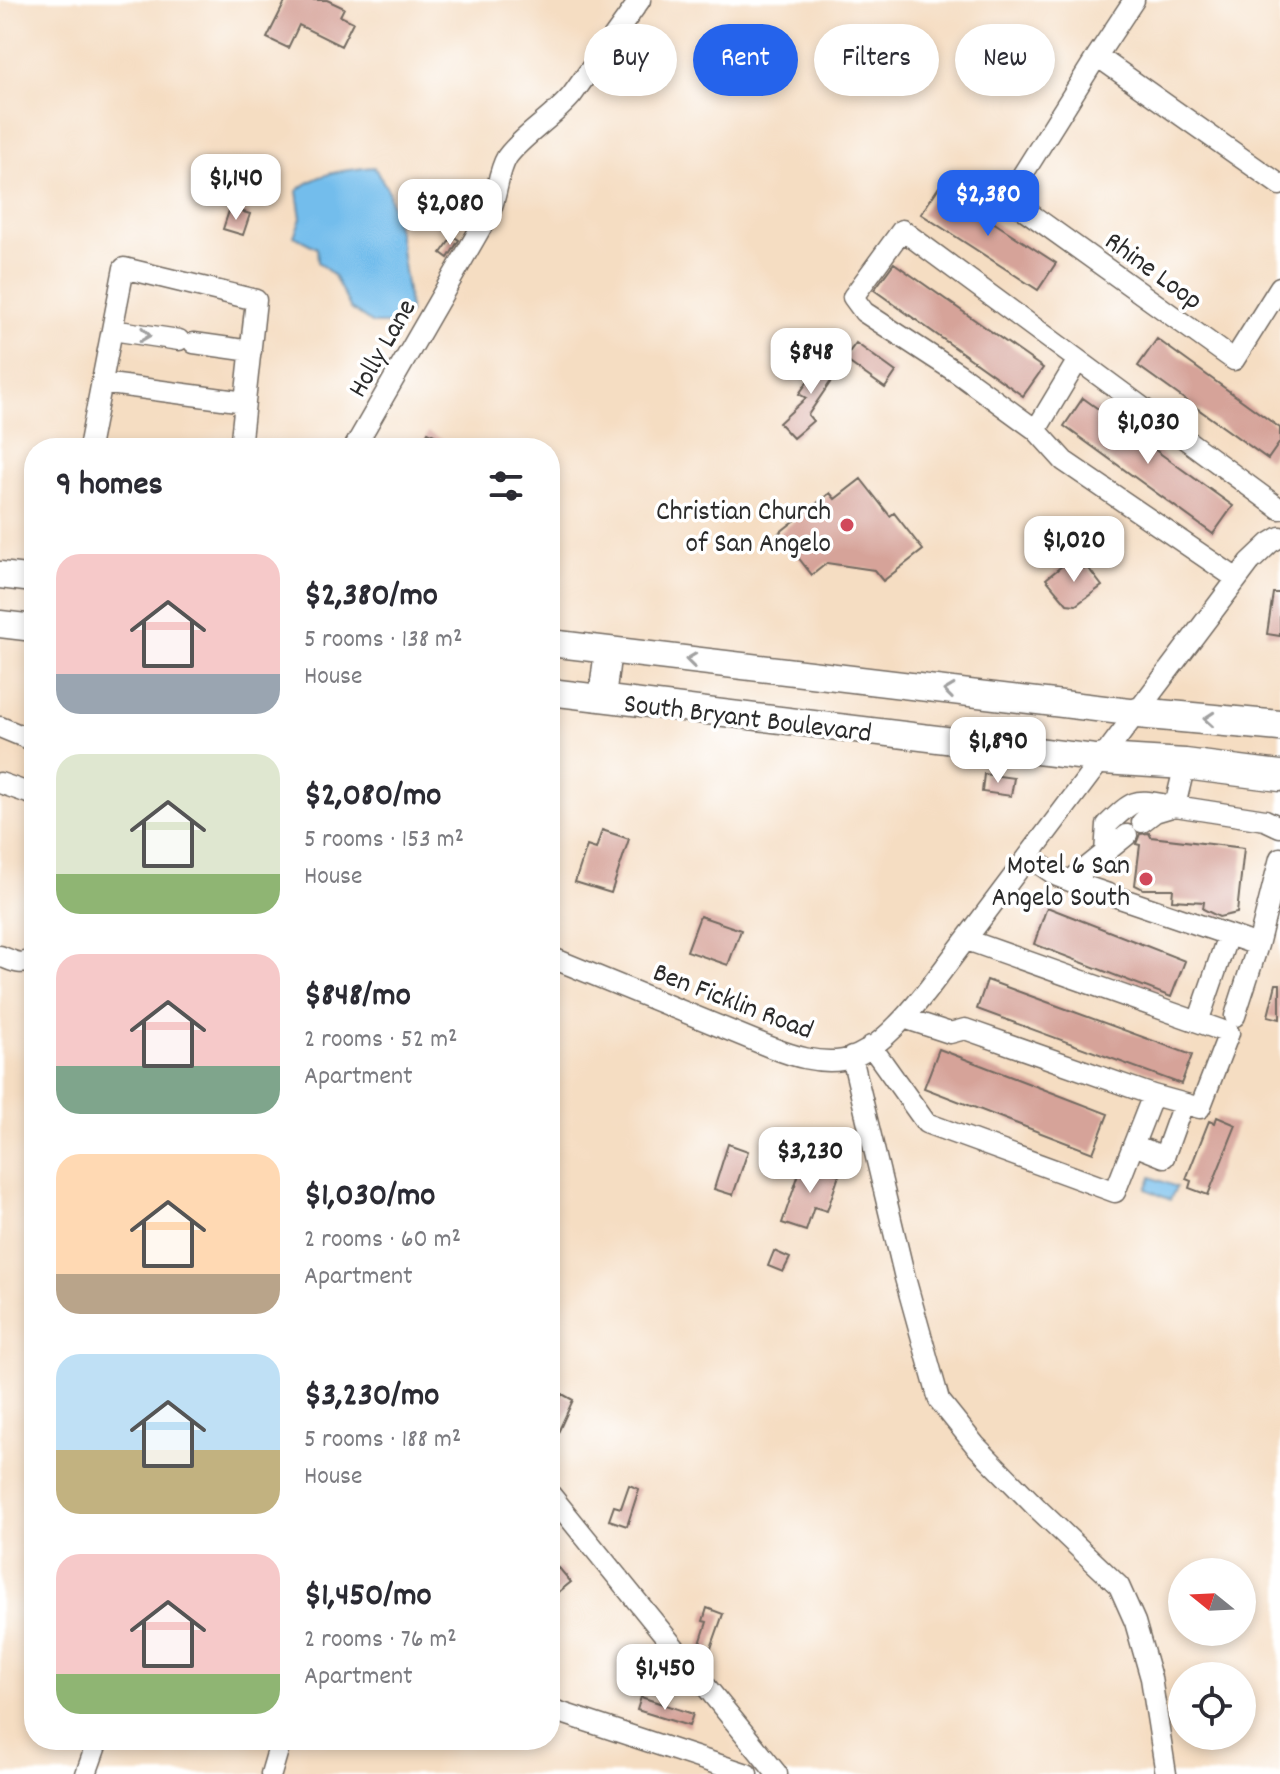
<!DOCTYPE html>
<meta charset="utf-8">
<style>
:root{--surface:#fff;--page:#f7f7f7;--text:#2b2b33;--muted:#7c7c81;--accent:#2563eb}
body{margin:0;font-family:Dekko,sans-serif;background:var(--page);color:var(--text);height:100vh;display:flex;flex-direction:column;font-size:30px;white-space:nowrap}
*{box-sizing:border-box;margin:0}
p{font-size:26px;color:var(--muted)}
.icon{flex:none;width:44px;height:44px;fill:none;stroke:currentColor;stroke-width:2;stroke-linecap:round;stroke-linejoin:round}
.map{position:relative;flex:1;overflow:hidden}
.details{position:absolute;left:24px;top:438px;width:536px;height:1312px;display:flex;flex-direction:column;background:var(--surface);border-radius:32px;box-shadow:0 4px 12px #0003}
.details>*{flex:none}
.banner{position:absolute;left:584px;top:24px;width:576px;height:72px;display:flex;gap:16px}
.needle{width:52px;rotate:288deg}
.controls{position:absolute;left:1168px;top:1558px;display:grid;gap:16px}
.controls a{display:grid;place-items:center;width:88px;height:88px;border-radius:50%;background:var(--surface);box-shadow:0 4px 12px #0003;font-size:40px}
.price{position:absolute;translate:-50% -68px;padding:0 18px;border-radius:16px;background:#fff;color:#222;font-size:26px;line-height:52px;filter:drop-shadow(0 2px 4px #0008)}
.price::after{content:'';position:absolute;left:50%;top:48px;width:24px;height:18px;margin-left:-12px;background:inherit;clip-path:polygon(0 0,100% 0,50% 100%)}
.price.active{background:var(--accent);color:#fff}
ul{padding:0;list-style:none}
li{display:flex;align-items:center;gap:24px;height:200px;padding:0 32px}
li span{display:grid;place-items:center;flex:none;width:224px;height:160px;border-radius:24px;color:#555}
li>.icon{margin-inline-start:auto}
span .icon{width:96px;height:96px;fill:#fffc;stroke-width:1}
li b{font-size:34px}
h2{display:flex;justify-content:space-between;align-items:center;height:96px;padding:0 32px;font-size:34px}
.chip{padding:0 28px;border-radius:36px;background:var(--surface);box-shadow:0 4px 12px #0003;font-size:28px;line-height:72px}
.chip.active{background:var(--accent);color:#fff}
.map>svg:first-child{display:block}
.water{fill:#73bdec;stroke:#4f748c;stroke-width:2}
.building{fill:#d6a399}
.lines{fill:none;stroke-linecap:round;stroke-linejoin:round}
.minor-casing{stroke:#726960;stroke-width:23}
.major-casing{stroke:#726960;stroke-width:29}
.highway-casing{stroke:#726960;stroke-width:33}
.minor{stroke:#fff;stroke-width:20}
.major{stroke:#fff;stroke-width:26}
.highway{stroke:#fff;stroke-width:30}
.oneway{stroke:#a0a0a0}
.poi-dot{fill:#d1495b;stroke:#fff;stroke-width:3}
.labels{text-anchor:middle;stroke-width:7;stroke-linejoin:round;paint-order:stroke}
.street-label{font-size:28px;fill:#2b2b2b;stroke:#fff}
.poi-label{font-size:28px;fill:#2b2b2b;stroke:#fff;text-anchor:end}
</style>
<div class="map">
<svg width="1280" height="1774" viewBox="0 0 1280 1774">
<rect width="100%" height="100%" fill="#fff"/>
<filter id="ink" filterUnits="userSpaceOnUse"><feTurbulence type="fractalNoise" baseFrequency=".0125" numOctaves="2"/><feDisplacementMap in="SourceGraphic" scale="16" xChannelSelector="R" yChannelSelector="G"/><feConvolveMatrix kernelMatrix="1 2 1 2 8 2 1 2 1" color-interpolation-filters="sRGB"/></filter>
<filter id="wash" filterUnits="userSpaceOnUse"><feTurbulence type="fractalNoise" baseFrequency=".006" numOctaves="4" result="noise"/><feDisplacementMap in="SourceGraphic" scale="32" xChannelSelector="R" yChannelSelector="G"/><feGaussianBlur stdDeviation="1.8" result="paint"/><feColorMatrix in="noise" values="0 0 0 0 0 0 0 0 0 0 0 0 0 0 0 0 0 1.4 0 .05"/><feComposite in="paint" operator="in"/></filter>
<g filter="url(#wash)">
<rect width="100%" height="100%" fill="#f5ddc2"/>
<!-- water -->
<path class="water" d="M374,167l14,23 11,46 11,76 -12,12h-25l-22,-15 -17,-33 -16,-14 -1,-14 -23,-12 7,-18 -4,-27c20,-19 50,-21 77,-24z
M1151,1177l25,10 -6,13 -24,-11z"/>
<g id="blocks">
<!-- building -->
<path class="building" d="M286,0h41l17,8 -4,8 13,6 -12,24 -42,-21 -11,23 -21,-10z
M939,187l117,76 -18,27 -117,-76z
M230,208l20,6 -7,21 -20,-6z
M453,236l6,4 -11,18 -7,-5z
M894,263l149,105 -20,28 -149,-106z
M1157,339l123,89v14l-12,17 -130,-93z
M856,343l40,29 -11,16 -41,-29z
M827,354l15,11 -34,50 5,6 -20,17 -14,-15 27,-25 -7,-4z
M1083,398l150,108 -20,28 -149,-108z
M428,432l33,16h-41z
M861,479l29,37 4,-3 29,37 -40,31 -9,-11 -47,-7 -15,12 -33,-42 51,-40 5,6z
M1063,565l26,4 13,17 -26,19 -9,-1 -21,-25z
M1273,593h7v43l-13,-2z
M984,774l30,4 -3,18 -29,-4z
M602,830l27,9 -18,54 -36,-11 12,-36 9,3z
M1149,833l2,4 93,11 -7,65 -18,4 -16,-8 1,-7 -32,-2 1,-11h-30l-8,-4 5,-40 -4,-1 4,-10z
M1047,907l138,54 -14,36 -137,-53z
M700,916l41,14 -13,35 -41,-14z
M987,980l205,75 -11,29 -204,-75z
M1276,984h4v35l-12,-3z
M939,1049l169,65 -15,39 -169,-65z
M1217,1117l19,8 -28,70 -19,-7 2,-7 -5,-2 23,-58 6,2z
M728,1144l20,7 -15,44 -19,-6z
M803,1162l36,13 -12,36 -13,-4 -8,24 -24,-8z
M774,1251l16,7 -7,14 -15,-6z
M562,1394l11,6 -23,50v-29z
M629,1485l10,4 -12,37 -18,-6 5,-14 7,2z
M559,1568l12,14 -21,17v-23z
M707,1608l16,6 -13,37 -11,-4 8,-25 -4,-1z
M641,1697l52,17 -4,12 -52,-16z"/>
</g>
</g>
<g filter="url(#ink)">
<use href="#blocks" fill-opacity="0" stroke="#726960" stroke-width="2"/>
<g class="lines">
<!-- minor casing -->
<g class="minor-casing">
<path id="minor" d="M1134,0l-37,56 -89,142 226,162 46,-73
M1097,56l183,129
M112,330l67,10
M194,343l57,8
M102,383l143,19
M1036,430l42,-70
M89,448l35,-180 132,32 -16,148
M354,448l129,-224c3,-6 7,-12 9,-18 6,-16 6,-34 15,-49 15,-21 47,-40 65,-62l68,-95
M1237,579l-173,-118 -28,-31 -77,-56 -95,-62 -11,-15 49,-67 378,279
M0,727l34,14
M1185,764l-10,42 90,14 15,7
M0,783l34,12
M1142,822l13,-10 20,-6
M1105,853l2,-28c30,-29 27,-25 68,-19
M1029,857l28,19 13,5 188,64 22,-87
M1070,881l57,-46
M967,940l231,82 30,-87
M0,956c13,5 23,12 34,1
M550,957l220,90c23,9 48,17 73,13 33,-5 71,-52 90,-77l317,-421 20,-19 10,-6
M1235,1016l23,-71
M904,1018l46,15 15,-4 188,66
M871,1046l55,77 189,69 38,-97 47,13 29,-75 -31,-11
M852,1057l53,221 34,122 36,45 62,63 82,78 16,36 16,56 15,96
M1134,1145l30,12 19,-53
M550,1494l227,280
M550,1709l197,65
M86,1774l12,-34
M271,1774l10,-34"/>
</g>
<!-- major casing -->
<g class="major-casing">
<path id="major" d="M0,575l34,4
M0,624l34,4
M550,643l588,70
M550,692l553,67
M602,698l6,-48"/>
</g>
<!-- highway casing -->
<g class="highway-casing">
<path id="highway" d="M1138,713l142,13
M1103,759l82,5 95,12"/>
</g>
<!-- minor -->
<use href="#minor" class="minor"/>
<!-- major -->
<use href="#major" class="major"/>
<!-- highway -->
<use href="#highway" class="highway"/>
</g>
<!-- one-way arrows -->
<defs><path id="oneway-chevron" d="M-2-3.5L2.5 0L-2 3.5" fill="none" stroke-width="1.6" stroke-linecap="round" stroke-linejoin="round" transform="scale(2)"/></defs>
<g class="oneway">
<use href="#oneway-chevron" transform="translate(145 335) rotate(8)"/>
<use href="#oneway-chevron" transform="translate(691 660) rotate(-173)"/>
<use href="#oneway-chevron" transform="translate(949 691) rotate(-173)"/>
<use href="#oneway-chevron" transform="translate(1209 719) rotate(-175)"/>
</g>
</g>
<!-- markers -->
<g class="poi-dot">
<circle cx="847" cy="525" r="8"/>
<circle cx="1146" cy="879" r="8"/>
</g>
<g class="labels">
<!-- street labels -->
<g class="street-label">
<text transform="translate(1155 269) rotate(36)" y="10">Rhine Loop</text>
<text transform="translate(380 347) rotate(-60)" y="10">Holly Lane</text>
<text transform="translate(748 716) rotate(7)" y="10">South Bryant Boulevard</text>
<text transform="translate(734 999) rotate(21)" y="10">Ben Ficklin Road</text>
</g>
<!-- poi labels -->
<g class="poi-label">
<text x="831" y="519">Christian Church<tspan x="831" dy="32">of San Angelo</tspan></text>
<text x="1130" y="873">Motel 6 San<tspan x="1130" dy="32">Angelo South</tspan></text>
</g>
</g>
</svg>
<div class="controls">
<a><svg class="needle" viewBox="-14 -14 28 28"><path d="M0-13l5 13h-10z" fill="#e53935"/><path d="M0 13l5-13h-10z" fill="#7c7c81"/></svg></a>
<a><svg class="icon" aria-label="locate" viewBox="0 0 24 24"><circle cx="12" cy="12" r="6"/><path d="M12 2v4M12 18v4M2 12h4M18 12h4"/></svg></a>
</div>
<b class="price" style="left:236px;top:222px">$1,140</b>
<b class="price active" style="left:988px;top:238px">$2,380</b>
<b class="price" style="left:450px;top:247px">$2,080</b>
<b class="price" style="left:811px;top:396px">$848</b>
<b class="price" style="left:1148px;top:466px">$1,030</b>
<b class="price" style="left:1074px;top:584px">$1,020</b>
<b class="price" style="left:998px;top:785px">$1,890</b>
<b class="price" style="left:810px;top:1195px">$3,230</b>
<b class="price" style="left:665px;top:1712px">$1,450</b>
<div class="banner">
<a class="chip">Buy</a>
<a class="chip active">Rent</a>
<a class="chip">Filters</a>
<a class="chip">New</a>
</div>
<section class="details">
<h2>9 homes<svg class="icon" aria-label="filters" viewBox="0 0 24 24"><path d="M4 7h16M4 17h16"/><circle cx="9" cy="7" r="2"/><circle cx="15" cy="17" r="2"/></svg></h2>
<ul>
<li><span style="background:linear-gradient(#f6c9c9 75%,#9aa5b1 0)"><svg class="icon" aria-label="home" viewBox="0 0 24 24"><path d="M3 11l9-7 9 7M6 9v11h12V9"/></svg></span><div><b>$2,380/mo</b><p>5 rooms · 138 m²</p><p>House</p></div></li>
<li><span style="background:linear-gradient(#dfe7d0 75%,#8fb573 0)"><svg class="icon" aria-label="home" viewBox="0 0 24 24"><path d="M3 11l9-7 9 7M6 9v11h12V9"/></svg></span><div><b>$2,080/mo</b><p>5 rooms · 153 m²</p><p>House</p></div></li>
<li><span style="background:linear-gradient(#f6c9c9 70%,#7fa58c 0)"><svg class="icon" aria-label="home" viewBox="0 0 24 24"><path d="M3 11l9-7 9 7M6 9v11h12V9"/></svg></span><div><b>$848/mo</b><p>2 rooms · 52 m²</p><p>Apartment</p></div></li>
<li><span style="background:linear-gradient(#ffd9b3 75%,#b9a48a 0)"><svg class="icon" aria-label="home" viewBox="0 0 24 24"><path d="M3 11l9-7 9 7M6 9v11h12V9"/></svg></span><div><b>$1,030/mo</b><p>2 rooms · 60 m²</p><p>Apartment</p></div></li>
<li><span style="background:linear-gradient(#bfe0f5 60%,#c2b280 0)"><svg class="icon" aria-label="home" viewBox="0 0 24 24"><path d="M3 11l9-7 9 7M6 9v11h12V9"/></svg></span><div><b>$3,230/mo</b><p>5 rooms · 188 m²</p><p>House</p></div></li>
<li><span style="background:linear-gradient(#f6c9c9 75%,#8fb573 0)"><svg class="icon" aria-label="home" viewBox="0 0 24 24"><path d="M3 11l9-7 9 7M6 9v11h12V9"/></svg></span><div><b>$1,450/mo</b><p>2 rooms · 76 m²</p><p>Apartment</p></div></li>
</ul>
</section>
</div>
